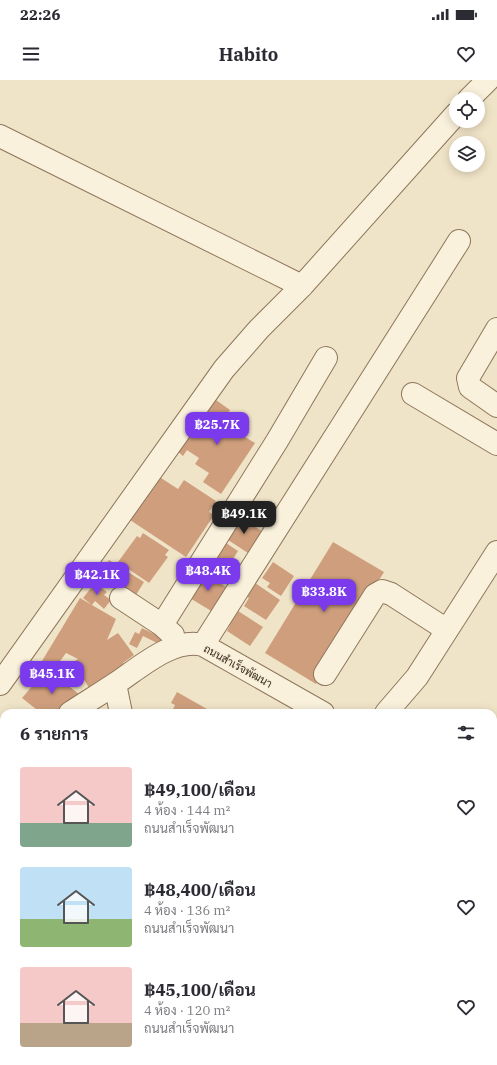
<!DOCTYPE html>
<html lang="th">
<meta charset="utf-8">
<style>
:root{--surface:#fff;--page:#f7f7f7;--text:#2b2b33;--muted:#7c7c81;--accent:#7c3aed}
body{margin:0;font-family:"IBM Plex Serif",Sarabun,serif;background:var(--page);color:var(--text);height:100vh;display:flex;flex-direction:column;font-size:15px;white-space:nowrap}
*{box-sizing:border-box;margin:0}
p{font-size:13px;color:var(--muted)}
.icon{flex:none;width:22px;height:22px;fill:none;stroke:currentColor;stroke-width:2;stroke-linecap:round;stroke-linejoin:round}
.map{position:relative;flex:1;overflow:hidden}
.panel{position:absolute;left:0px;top:629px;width:497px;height:356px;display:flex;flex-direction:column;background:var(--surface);border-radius:12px 12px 0 0;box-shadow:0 2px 10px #0003}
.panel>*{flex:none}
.tools{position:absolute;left:449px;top:12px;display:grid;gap:8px}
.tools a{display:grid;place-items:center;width:36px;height:36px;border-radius:50%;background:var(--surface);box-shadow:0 2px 10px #0003;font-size:20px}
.price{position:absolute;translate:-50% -34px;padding:0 9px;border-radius:8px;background:var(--accent);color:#fff;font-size:13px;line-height:26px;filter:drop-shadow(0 1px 2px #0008)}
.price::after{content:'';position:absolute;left:50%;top:24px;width:12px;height:9px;margin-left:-6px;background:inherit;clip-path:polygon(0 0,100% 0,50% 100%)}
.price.current{background:#222;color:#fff}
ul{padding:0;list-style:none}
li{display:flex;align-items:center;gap:12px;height:100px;padding:0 20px}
li span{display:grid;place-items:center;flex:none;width:112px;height:80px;border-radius:4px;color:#555}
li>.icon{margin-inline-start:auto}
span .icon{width:48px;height:48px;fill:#fffc;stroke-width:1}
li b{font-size:17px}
h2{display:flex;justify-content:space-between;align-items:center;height:48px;padding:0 20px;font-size:17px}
.status{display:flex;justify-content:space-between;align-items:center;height:28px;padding:0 20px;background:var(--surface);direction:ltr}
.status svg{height:11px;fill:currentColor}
header{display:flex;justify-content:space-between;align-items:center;height:52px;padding:0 20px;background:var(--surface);font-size:18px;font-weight:700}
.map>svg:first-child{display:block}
.building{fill:#cf9f7d}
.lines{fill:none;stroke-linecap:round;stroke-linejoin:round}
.minor-casing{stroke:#8d765c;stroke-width:24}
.minor{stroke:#faf1dc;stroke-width:22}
.labels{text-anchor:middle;stroke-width:3;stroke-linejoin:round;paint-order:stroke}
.street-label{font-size:11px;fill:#3d2e20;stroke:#f7eed8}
</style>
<div class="status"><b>22:26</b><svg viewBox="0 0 49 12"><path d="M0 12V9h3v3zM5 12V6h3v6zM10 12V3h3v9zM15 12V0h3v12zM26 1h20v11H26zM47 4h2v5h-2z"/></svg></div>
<header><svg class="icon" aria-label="menu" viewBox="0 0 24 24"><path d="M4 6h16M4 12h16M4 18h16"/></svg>Habito<svg class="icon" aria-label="heart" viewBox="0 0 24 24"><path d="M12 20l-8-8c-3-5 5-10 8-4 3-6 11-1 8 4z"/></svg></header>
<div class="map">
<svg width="497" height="985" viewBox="0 0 497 985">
<rect width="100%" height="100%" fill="#f0e4c8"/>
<!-- building -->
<path class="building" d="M216,320l14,10 -4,6 18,12 -4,6 15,9 -34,51 -18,-12 6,-9 -14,-9 4,-6 -12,-8 -4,6 -7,-6 28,-43 5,3z
M158,396l20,13 6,-9 32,21 -7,11 5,3 -28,42 -56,-37z
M246,421l25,16 -4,7 -25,-16z
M239,437l23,14 -14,22 -23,-15z
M143,453l26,17 -4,5 3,2 -19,26 -31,-21 19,-26 3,2z
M223,461l15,10 -5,8 9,6 -14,20 -24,-15z
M333,462l51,30 -68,112 -51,-31z
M109,480l17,11 -8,12 -17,-11z
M273,482l21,14 -13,20 -14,-9 3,-4 -8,-5z
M128,492l16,10 -8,13 -16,-10z
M203,493l25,15 -15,24 -25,-15z
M252,501l28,19 -14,20 -22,-14 5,-8 -6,-4z
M95,503l12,9 -3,3 7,5 -7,9 -9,-8 -3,4 -9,-7z
M80,518l36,21 -9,21 11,-7 16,22 -11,8 4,5 -36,23 -18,-29 5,-3 -12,-6 -11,15 -13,-7z
M235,529l28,18 -13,19 -23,-15 3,-6 -4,-2z
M142,548l22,11 -3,6 -18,-9 -6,12 -8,-4 6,-12 4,2z
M47,589l37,29 -23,15h-12l-3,-3 -5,3 -19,-15z
M177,612l30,17 -3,4h-29l-3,-2 3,-6 -4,-2z
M4,644v23l-4,3v-21z
M4,703v17l-4,-2v-9z
M0,723l4,2v24l-2,3 -2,-2z"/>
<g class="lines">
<!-- minor casing -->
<g class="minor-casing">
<path id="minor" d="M469,19l19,-19
M0,56l302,150
M497,249l-29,49 2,9 27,19
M413,314l84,50
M121,518l41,27 11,10
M162,545l115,-184 49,-83
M203,565l256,-404
M325,594l50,-79 7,-4 9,3 56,36
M0,604l224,-315 35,-40 43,-43 154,-172
M115,604l6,29
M70,633c15,-10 30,-19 45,-29 23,-15 58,-47 88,-39l120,68
M386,633l31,-36 80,-125
M0,675l4,-2
M0,861l4,2"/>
</g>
<!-- minor -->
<use href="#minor" class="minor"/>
</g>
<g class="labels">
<!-- street labels -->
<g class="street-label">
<text transform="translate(238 586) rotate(29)" y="4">ถนนสำเร็จพัฒนา</text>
</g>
</g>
</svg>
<div class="tools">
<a><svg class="icon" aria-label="locate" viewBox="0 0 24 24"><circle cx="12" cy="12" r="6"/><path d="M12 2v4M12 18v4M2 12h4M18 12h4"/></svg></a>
<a><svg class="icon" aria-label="layers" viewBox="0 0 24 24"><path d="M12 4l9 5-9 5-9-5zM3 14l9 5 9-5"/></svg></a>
</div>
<b class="price" style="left:217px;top:366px">฿25.7K</b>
<b class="price current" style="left:244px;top:455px">฿49.1K</b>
<b class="price" style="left:208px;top:512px">฿48.4K</b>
<b class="price" style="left:97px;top:516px">฿42.1K</b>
<b class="price" style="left:324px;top:533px">฿33.8K</b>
<b class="price" style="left:52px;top:615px">฿45.1K</b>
<section class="panel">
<h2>6 รายการ<svg class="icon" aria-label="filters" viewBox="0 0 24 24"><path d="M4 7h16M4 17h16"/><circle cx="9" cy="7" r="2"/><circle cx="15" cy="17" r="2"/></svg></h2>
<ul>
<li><span style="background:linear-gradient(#f6c9c9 70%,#7fa58c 0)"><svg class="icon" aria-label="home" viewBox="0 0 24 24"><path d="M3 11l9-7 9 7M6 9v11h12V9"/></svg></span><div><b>฿49,100/เดือน</b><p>4 ห้อง · 144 m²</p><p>ถนนสำเร็จพัฒนา</p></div><svg class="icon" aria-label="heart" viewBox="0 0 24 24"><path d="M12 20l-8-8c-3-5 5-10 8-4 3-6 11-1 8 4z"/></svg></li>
<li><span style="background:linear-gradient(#bfe0f5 65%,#8fb573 0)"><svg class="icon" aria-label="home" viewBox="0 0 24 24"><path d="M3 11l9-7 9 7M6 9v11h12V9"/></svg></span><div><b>฿48,400/เดือน</b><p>4 ห้อง · 136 m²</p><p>ถนนสำเร็จพัฒนา</p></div><svg class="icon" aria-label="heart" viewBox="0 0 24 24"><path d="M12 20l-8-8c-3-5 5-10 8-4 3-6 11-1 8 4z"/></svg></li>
<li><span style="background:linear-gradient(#f6c9c9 70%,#b9a48a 0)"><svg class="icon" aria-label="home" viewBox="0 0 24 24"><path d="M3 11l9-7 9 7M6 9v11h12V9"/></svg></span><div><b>฿45,100/เดือน</b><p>4 ห้อง · 120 m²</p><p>ถนนสำเร็จพัฒนา</p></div><svg class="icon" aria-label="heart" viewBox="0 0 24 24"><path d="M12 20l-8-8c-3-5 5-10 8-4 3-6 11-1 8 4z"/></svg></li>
</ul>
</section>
</div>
